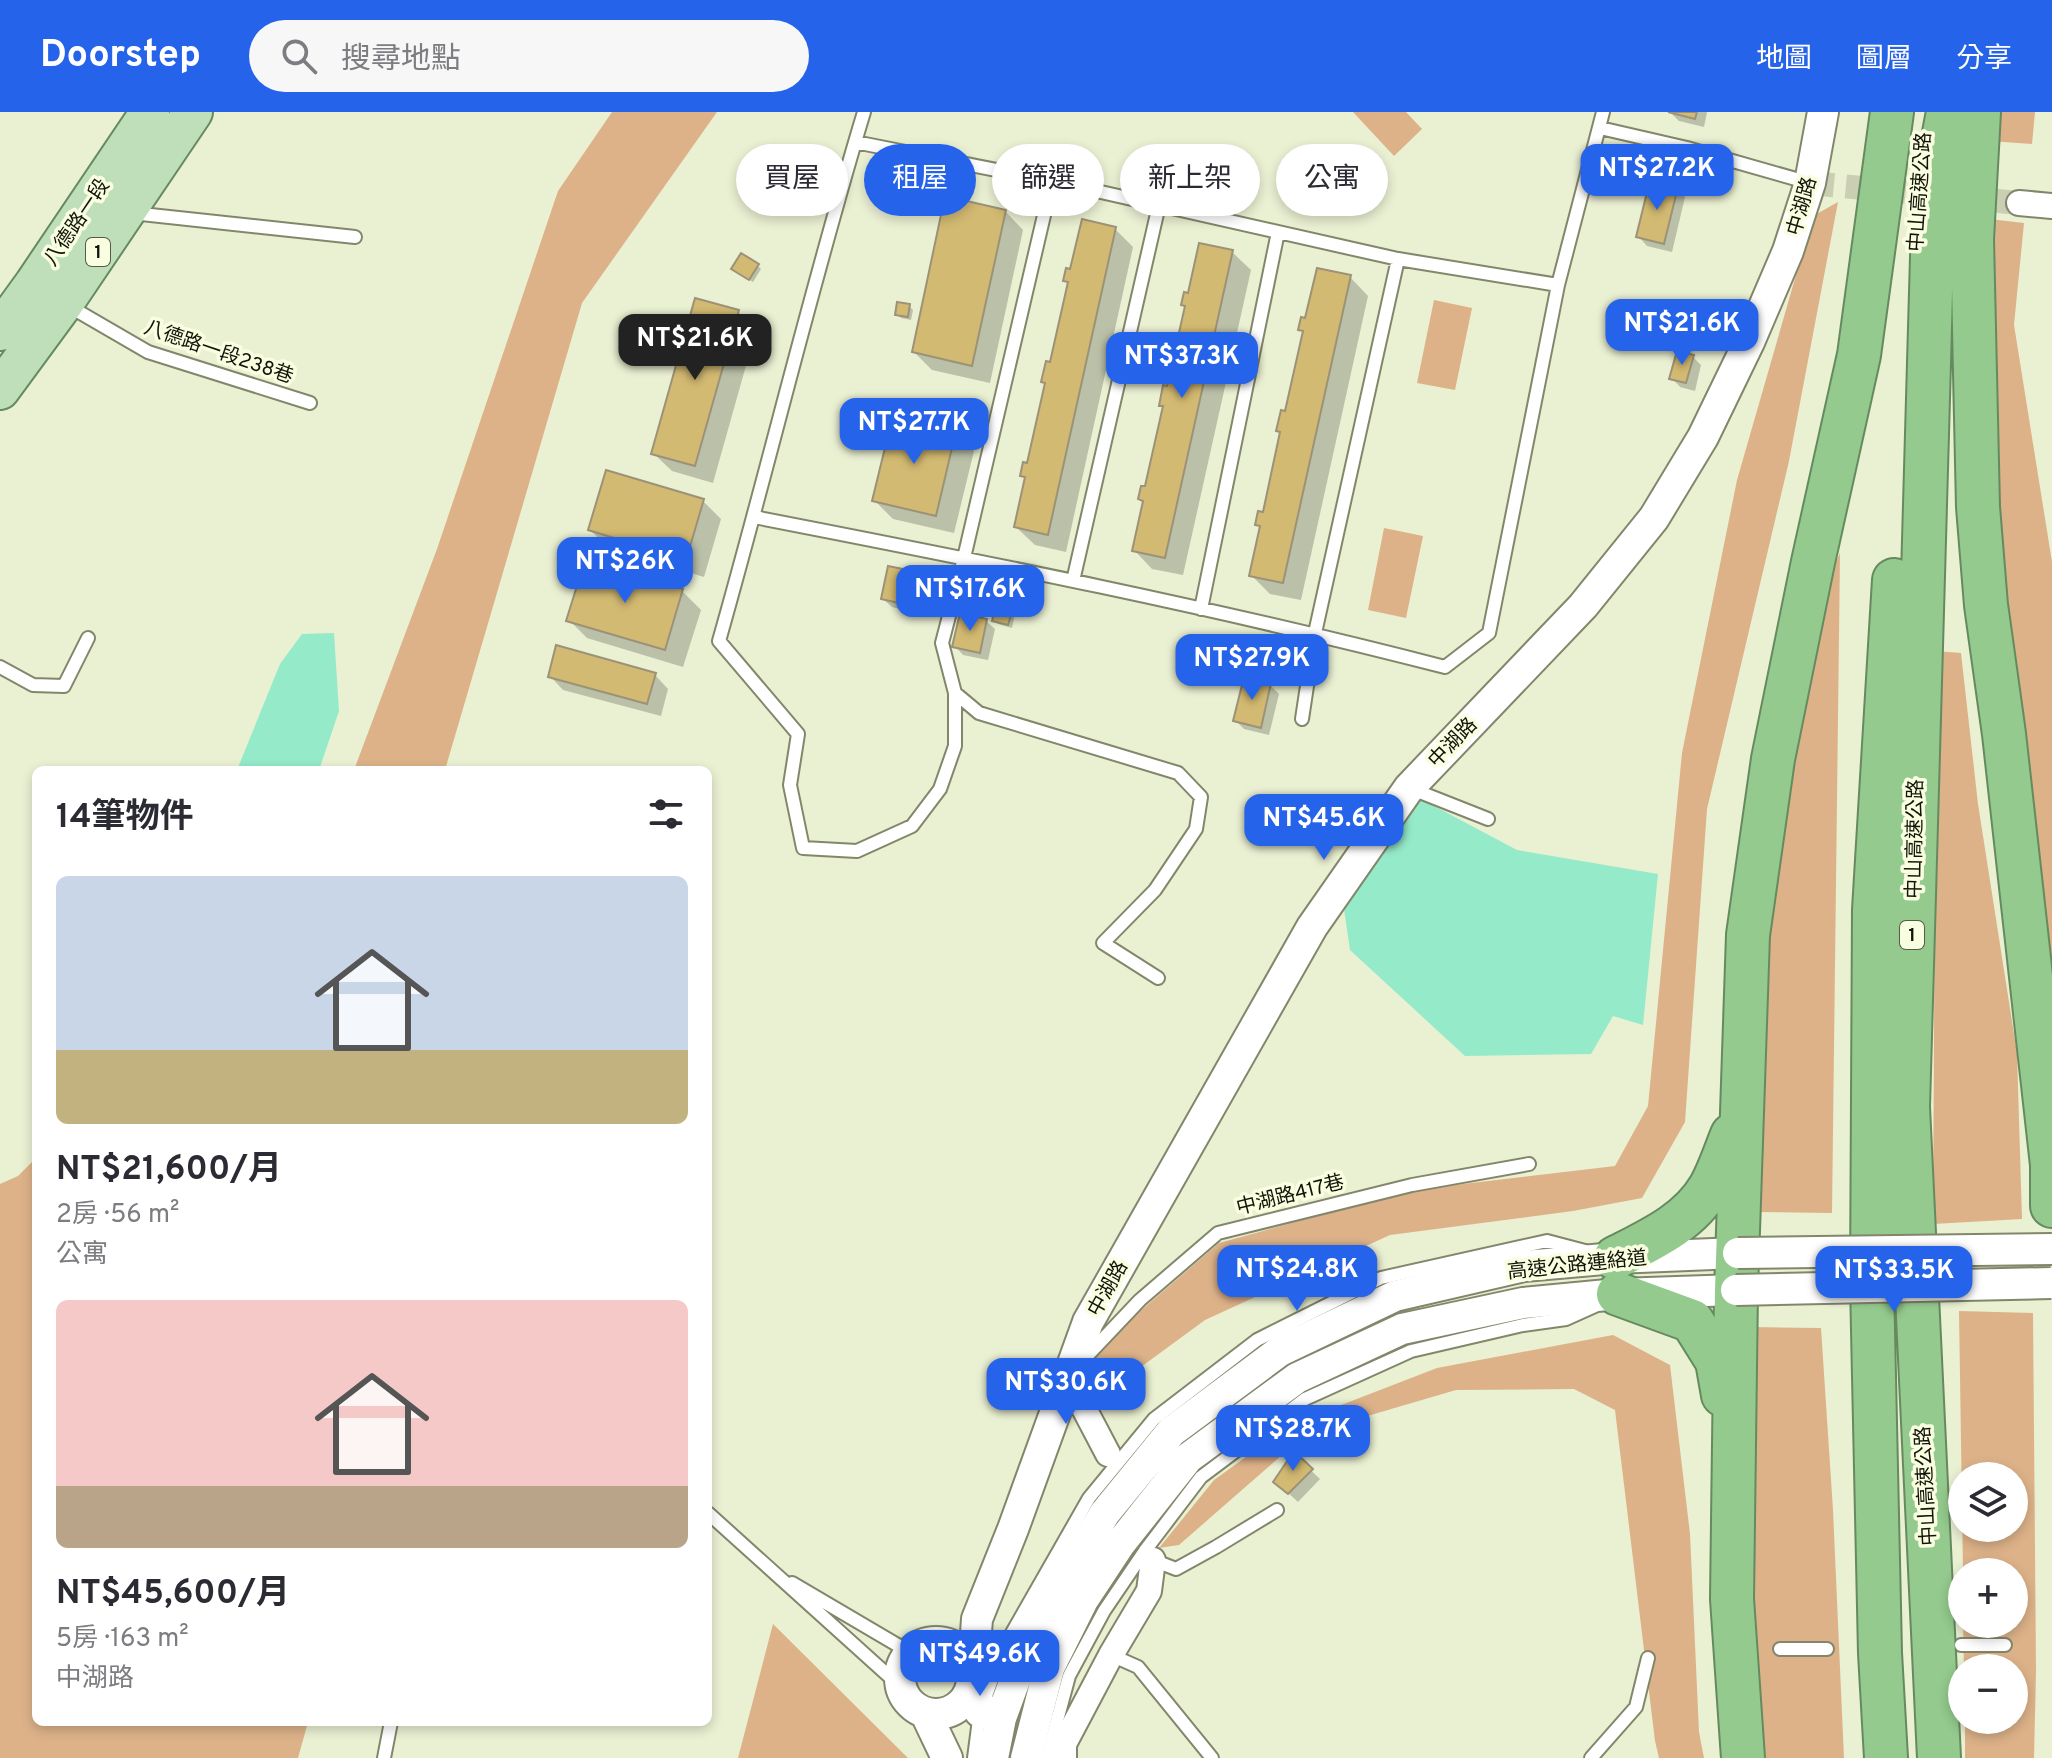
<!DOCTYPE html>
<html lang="zh-TW">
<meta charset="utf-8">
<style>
:root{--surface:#fff;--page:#f7f7f7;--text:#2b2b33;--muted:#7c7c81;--accent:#2563eb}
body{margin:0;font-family:Overpass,"Noto Sans TC",sans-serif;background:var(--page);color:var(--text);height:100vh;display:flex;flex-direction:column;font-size:30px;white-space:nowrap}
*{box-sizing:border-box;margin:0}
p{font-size:26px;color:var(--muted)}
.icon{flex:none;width:44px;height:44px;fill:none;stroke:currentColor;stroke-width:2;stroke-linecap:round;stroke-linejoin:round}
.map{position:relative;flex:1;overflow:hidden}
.drawer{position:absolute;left:32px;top:654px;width:680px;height:960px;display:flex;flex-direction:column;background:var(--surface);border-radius:12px;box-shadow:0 4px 12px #0003}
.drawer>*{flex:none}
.hud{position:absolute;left:736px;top:32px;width:760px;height:72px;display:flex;gap:16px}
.controls{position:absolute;left:1948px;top:1350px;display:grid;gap:16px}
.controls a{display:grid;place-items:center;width:80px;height:80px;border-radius:50%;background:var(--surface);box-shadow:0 4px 12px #0003;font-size:40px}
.price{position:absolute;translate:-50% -68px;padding:0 18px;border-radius:16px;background:var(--accent);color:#fff;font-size:26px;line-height:52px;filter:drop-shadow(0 2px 4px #0008)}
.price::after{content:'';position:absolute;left:50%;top:48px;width:24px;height:18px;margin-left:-12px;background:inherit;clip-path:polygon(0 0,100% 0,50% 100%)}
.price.on{background:#222;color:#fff}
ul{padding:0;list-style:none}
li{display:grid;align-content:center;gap:16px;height:424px;padding:0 24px}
li span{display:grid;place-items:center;height:248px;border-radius:12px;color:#555}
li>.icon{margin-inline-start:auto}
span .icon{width:144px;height:144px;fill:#fffc;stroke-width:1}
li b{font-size:34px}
h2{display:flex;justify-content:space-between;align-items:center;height:96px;padding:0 24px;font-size:34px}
.chip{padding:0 28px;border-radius:36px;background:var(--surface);box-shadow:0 4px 12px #0003;font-size:28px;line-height:72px}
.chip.on{background:var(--accent);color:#fff}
header{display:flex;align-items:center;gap:48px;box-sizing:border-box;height:112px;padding:0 40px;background:var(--accent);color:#fff}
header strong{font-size:38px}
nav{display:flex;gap:44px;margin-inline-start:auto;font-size:28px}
.search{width:560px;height:72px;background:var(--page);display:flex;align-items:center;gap:20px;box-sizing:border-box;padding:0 28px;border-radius:44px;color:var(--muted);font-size:30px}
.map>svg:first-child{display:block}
.green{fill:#ddb289;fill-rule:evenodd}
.water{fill:#94eac9}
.shadow{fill:#0003}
.building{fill:#d3ba72;stroke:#9c9277;stroke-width:2}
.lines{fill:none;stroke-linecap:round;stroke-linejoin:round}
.minor-tunnel{stroke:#cacfb4;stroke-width:24;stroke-dasharray:24 12;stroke-linecap:butt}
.service-casing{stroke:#82876b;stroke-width:16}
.minor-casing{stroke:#82876b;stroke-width:28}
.tertiary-casing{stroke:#82876b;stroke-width:34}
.primary-casing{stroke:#668a5f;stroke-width:42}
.motorway-casing{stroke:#668a5f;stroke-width:46}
.service{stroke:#fff;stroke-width:12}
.minor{stroke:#fff;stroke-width:24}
.tertiary{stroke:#fff;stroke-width:30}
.primary{stroke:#bfdfbb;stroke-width:38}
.motorway{stroke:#94ca8d;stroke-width:42}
.tertiary-bridge-casing{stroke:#82876b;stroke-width:34;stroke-linecap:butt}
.tertiary-bridge{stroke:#fff;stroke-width:30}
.labels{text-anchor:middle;stroke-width:7;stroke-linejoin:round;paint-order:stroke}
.shield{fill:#f8fedf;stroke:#575a49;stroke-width:2}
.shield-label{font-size:18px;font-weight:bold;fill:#121409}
.street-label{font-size:20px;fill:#121409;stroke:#f8fedf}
</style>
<header>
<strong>Doorstep</strong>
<div class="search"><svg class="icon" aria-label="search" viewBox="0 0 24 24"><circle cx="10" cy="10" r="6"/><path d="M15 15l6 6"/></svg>搜尋地點</div>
<nav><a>地圖</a><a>圖層</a><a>分享</a></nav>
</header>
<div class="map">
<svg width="2052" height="1646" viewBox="0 0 2052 1646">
<rect width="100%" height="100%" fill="#eaf0d2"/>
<!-- green -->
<path class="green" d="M612,0h105l-135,191 -137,467h-91l83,-221 121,-358z
M1353,0h53l16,17 -28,27z
M1990,0h45l-3,32 -43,-3z
M1838,90l-49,259 -82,348 -22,313 -43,76 -69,13 -183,24 -185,85 -105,77 -5,-47 124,-107 194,-53 202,-24 33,-60 34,-353 55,-273 76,-264z
M1989,107l35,4 -10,102 38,237v405l-56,-417z
M1434,188l38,8 -17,82 -38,-7z
M1384,416l39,8 -17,82 -38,-8z
M1840,441l-8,660 -75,-1 5,-235 50,-359z
M1936,539l25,2 17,151 39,249 5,166 -89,5z
M36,1046v564h272l-10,36h-298v-574l18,-8z
M1959,1199l74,2 3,358 -2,87h-69v-38h49v-52h-50l-1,-44h51v-52h-51zM1962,1364h52v52h-52z
M1751,1215l70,1 12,182 11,248h-89l-13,-175z
M1613,1223l57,30 20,169 9,198 5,26h-45l-4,-17 -40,-331 -41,-21 -118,1 -150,44 -127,111 -20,3 55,-68 78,-56 145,-56z
M773,1512l135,134h-170z"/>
<!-- water -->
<path class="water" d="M334,521l5,78 -20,59h-82l43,-106 22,-30z
M1419,686l98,52 141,24 -15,151 -30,-9 -22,38 -126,2 -115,-106 -7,-48z"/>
<!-- shadow -->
<path class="shadow" d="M1670,0h37l-3,15 -25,-6z
M1677,77l8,8 -13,55 -25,-6 -8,-9z
M1005,99l18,19 -33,153 -58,-13 -18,-18z
M1115,117l18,18 -67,305 -31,-7 -19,-18 11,-47 -5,-5 7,-10 18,-80 -4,-4 9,-17 17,-80 -3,-4 6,-8z
M1232,140l19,18 -68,305 -31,-6 -18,-19 10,-47 -4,-4 7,-10 18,-80 -4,-4 8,-17 18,-80 -4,-4 6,-9z
M758,154l3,3 -8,13 -16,-10z
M1350,165l18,19 -67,304 -31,-6 -19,-19 11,-46 -5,-5 7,-10 22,-101 18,-80 -3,-4 6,-9z
M909,194l4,4 -2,10 -10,-2 -3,-3z
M738,200l18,18 -43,153 -41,-12 -19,-18z
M1693,245l8,8 -6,26 -15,-4 -8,-9z
M955,320l19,19 -20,82 -61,-14 -19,-19z
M703,389l18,18 -17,58 -95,-29 -19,-18z
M927,464l9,9 -7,31 -37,-9 -9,-8z
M682,479l19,19 -18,57 -96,-29 -18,-18z
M1012,498l3,4 -3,14 -14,-4 -4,-3z
M986,509l9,8 -7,31 -25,-5 -8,-9z
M655,563l13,14 -7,27 -98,-26 -13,-14z
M1270,573l9,9 -10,41 -25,-6 -8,-8z
M1294,1342l26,25 -22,23 -13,-12z"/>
<!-- building -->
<path class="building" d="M1668,0h29l-2,7z
M1650,68l28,7 -14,57 -28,-7z
M945,84l61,14 -34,156 -60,-14z
M1082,107l34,8 -68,308 -34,-8 11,-50 -5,-1 3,-14 4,1 18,-80 -4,-1 5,-21 4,1 18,-80 -5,-1 3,-13 4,1z
M1199,131l34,7 -68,308 -33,-7 11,-50 -5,-2 3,-13h4l18,-80h-4l4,-21 4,1 18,-80 -4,-1 3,-13 4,1z
M741,141l18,11 -10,16 -18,-11z
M1317,156l34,7 -68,308 -34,-7 11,-50 -5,-1 3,-14 5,1 17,-80 -4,-1 5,-21 4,1 18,-80 -5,-1 3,-13 4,1z
M695,186l44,12 -44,156 -44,-12z
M897,190l13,2 -2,13 -13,-2z
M1677,239l17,4 -8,28 -17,-4z
M893,303l63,16 -20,85 -64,-15z
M606,358l98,29 -18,61 -98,-30z
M585,448l98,29 -18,61 -99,-29z
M888,454l40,8 -7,34 -40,-9z
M996,492l17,4 -5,17 -16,-4z
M960,501l27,6 -7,34 -28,-6z
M556,533l100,28 -9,31 -99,-27z
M1244,565l27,6 -10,45 -28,-7z
M1294,1339l19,18 -25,25 -15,-12z"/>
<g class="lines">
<!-- minor-tunnel -->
<path class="minor-tunnel" d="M1810,71l209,20"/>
<!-- service casing -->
<g class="service-casing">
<path id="service" d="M864,0c-53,175 -95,353 -145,529l79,93 -8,51 13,63 54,3 55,-25 28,-37 15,-43v-53l-13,-50 22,-85 88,-377
M1600,16l87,20 123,35
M855,30l197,39 346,78 160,26
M132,101l223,24
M67,193l81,47 162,51
M754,405c232,45 463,91 691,150l44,-34 69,-348 45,-173
M1073,469l86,-376
M1201,497l77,-377
M0,555l33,18 31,1 24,-48
M955,581l24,20 199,60 23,24 -5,32 -41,61 -52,53 55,35
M1302,607l13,-86 83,-374
M1412,677l76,30
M1086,1245l54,-57 78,-67 194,-48 117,-21
M708,1401l193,174
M1153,1448l23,9 40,-22 61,-37
M792,1471l119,70
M1961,1533h44
M1780,1537h47
M1111,1543l27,12 74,91
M384,1646l7,-36
M974,1646l6,-46 24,-65 85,-149 65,-79 103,-79 124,-62 166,-37 38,10
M1047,1646l22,-82 35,-65 40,-59 57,-75 104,-78 106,-48 112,-26 43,-6 29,-13
M1591,1646l45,-51 12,-49"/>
</g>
<!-- minor casing -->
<g class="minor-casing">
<path id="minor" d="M2019,91l33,3
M1067,1264l41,78
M1064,1646v-14l47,-89 38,-64 4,-31"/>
</g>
<!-- tertiary casing -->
<g class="tertiary-casing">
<path id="tertiary" d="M900 1566a36 36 0 1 1 72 0a36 36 0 1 1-72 0Z
M980,1600l-7,-38 4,-55 36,-90 75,-207 224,-395 97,-139 174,-182 71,-88 49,-81 46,-95 39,-91 22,-68 13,-71
M926,1602l21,44
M993,1646l8,-40 23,-63 38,-73 43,-69 66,-81 109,-81 115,-55 129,-30 91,-8 123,-5
M1026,1646l23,-90 34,-68 37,-56 68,-86 109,-80 105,-49 121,-26 95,-9 118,-4"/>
</g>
<!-- primary casing -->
<g class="primary-casing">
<path id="primary" d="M0,219l34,-47 116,-172
M0,278l64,-87 129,-191"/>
</g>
<!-- motorway casing -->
<g class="motorway-casing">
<path id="motorway" d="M1979,0l-7,127 6,268 8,98 18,129 48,431v41
M1615,1146c35,-18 74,-35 95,-71 9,-16 15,-35 22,-52
M1618,1182l74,27 25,40 6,34
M1743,1646l-11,-159 4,-309 12,-355 25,-176 40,-197 46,-207 33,-243
M1886,1646l-6,-105 -8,-369 2,-374 20,-330
M1939,1646l-31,-651 26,-921 14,-74"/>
</g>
<!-- service -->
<use href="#service" class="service"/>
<!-- minor -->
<use href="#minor" class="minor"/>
<!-- tertiary -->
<use href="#tertiary" class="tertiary"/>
<!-- primary -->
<use href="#primary" class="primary"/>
<!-- motorway -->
<use href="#motorway" class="motorway"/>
<!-- tertiary-bridge casing -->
<g class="tertiary-bridge-casing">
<path id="tertiary-bridge" d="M1738,1141l314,-4
M1736,1178l315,-7"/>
</g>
<!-- tertiary-bridge -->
<use href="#tertiary-bridge" class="tertiary-bridge"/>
</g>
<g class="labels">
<!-- shield labels -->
<g class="shield">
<rect x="86" y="126" width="24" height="28" rx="6"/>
<rect x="1900" y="809" width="24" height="28" rx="6"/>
</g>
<g class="shield-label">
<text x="98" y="146">1</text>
<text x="1912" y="829">1</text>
</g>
<!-- street labels -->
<g class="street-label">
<text transform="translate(1919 80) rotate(-86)" y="7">中山高速公路</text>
<text transform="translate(1801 94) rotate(-74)" y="7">中湖路</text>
<text transform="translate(76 110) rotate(-56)" y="7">八德路一段</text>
<text transform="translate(219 239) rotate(19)" y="7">八德路一段238巷</text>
<text transform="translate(1452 630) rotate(-46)" y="7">中湖路</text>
<text transform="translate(1914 727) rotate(-89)" y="7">中山高速公路</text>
<text transform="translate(1290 1082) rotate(-14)" y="7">中湖路417巷</text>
<text transform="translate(1577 1152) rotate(-6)" y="7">高速公路連絡道</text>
<text transform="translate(1107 1176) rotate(-61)" y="7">中湖路</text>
<text transform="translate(1925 1374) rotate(-93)" y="7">中山高速公路</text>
</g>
</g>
</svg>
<div class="controls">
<a><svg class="icon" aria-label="layers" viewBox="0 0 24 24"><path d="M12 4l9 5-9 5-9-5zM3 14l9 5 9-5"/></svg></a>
<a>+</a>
<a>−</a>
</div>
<b class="price" style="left:1657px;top:100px">NT$27.2K</b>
<b class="price" style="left:1682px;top:255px">NT$21.6K</b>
<b class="price on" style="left:695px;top:270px">NT$21.6K</b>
<b class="price" style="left:1182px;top:288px">NT$37.3K</b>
<b class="price" style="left:914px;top:354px">NT$27.7K</b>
<b class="price" style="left:625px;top:493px">NT$26K</b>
<b class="price" style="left:970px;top:521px">NT$17.6K</b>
<b class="price" style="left:1252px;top:590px">NT$27.9K</b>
<b class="price" style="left:1324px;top:750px">NT$45.6K</b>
<b class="price" style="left:1297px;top:1201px">NT$24.8K</b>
<b class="price" style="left:1894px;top:1202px">NT$33.5K</b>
<b class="price" style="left:1066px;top:1314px">NT$30.6K</b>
<b class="price" style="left:1293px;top:1361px">NT$28.7K</b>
<b class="price" style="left:980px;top:1586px">NT$49.6K</b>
<div class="hud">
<a class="chip">買屋</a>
<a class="chip on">租屋</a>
<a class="chip">篩選</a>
<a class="chip">新上架</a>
<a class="chip">公寓</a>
</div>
<section class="drawer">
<h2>14筆物件<svg class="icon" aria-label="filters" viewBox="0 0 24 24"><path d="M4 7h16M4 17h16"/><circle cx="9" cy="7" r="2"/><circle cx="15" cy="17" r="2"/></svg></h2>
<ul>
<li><span style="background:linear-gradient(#c9d6e8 70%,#c2b280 0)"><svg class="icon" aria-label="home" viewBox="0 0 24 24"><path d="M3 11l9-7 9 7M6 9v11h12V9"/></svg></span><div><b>NT$21,600/月</b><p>2房 · 56 m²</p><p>公寓</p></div></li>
<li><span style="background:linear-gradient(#f6c9c9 75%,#b9a48a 0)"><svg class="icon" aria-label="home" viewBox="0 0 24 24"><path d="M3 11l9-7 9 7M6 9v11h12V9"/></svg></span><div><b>NT$45,600/月</b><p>5房 · 163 m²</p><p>中湖路</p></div></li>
</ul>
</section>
</div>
